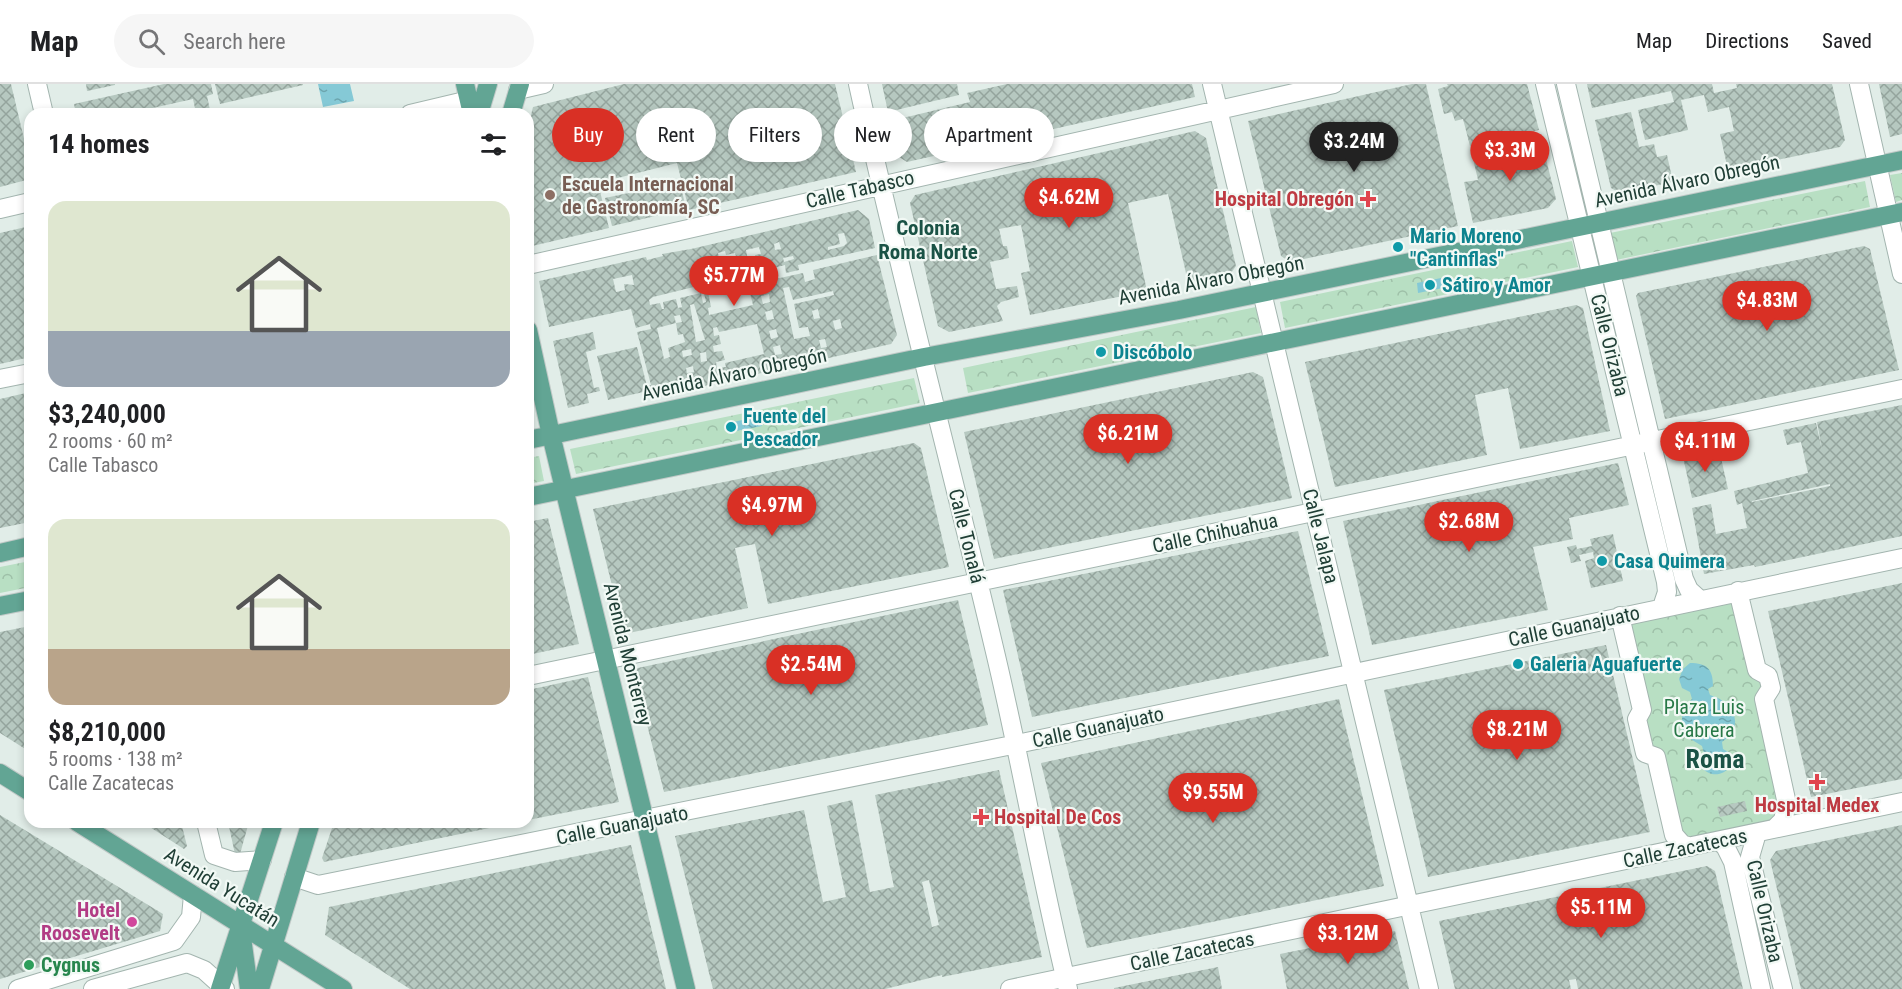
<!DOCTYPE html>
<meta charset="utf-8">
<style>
:root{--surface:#fff;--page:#f6f6f6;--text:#202124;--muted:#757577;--line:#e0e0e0;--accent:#d93025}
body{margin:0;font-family:"Roboto Condensed",sans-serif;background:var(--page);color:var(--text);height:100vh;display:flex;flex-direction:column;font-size:22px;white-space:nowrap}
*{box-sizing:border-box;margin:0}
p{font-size:20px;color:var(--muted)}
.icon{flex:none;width:33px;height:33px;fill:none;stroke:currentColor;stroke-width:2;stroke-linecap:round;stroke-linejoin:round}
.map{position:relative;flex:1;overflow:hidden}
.panel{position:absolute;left:24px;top:24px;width:510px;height:720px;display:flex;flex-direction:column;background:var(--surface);border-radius:18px;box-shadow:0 3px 9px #0003}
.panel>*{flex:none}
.top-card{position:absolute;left:552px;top:24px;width:570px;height:54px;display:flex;gap:12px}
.price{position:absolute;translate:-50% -51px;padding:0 14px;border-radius:21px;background:var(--accent);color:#fff;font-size:20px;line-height:39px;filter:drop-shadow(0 2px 3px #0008)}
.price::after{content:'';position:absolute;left:50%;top:36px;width:18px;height:14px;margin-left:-9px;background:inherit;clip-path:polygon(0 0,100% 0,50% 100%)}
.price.current{background:#222;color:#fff}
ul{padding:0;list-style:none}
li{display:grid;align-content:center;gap:12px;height:318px;padding:0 24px}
li span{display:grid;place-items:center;height:186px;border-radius:18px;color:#555}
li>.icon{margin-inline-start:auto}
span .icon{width:108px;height:108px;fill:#fffc;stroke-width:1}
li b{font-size:26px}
h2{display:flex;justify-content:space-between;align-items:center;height:72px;padding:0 24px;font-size:26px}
.chip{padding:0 21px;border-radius:27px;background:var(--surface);box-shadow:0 3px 9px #0003;font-size:21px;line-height:54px}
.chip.current{background:var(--accent);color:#fff}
header{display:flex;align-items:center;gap:36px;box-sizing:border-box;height:84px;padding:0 30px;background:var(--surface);border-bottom:2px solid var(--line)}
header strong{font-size:28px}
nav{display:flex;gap:33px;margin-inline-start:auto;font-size:21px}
.search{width:420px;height:54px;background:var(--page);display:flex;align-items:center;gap:15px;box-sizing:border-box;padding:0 21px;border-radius:33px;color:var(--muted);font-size:22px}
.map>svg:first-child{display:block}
.park{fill:url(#park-crowns)}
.water{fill:url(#water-ripples)}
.building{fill:url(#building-cross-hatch);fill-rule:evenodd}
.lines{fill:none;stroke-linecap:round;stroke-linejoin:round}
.minor-casing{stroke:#a3b5af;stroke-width:20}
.major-casing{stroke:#c1c9c7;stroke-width:20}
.minor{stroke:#fff;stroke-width:18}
.major{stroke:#62a594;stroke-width:18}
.education-dot{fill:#8d6e63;stroke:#f2f9f5;stroke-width:2}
.health-dot{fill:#e0444e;stroke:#f2f9f5;stroke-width:2}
.culture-dot{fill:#0f9aa8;stroke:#f2f9f5;stroke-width:2}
.hotel-dot{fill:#d1479c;stroke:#f2f9f5;stroke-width:2}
.leisure-dot{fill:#2e9e5b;stroke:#f2f9f5;stroke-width:2}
.labels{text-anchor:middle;stroke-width:4.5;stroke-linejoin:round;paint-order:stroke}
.street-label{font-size:20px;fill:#203f36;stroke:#f2f9f5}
.education-label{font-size:20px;font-weight:bold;fill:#785e54;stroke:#f2f9f5;text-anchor:start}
.health-label{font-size:20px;font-weight:bold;fill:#be3a42;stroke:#f2f9f5;text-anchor:end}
.culture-label{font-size:20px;font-weight:bold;fill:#0d838f;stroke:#f2f9f5;text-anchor:start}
.park-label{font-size:20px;fill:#277847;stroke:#f2f9f5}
.hotel-label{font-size:20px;font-weight:bold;fill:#b23c85;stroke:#f2f9f5;text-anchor:end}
.leisure-label{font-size:20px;font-weight:bold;fill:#27864d;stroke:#f2f9f5;text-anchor:start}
.neighbourhood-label{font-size:21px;font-weight:bold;fill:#1a5245;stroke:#f2f9f5}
.district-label{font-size:26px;font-weight:bold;fill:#1a5245;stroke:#f2f9f5}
</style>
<header>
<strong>Map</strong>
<div class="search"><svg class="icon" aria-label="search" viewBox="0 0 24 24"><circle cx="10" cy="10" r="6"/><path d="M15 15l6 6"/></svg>Search here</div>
<nav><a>Map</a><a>Directions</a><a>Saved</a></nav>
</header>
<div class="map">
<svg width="1902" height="905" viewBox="0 0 1902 905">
<defs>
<pattern id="park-crowns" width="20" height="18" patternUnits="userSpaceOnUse" patternTransform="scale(1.5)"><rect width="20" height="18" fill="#b8dfc3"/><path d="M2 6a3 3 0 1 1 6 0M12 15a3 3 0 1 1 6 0" fill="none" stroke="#9ec0a8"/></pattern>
<pattern id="water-ripples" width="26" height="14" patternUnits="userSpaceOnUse" patternTransform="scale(1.5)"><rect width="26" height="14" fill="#85c9d6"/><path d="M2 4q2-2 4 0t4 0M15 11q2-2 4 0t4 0" fill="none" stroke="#6ca5ae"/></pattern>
<pattern id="building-cross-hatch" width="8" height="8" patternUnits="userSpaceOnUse" patternTransform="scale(1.5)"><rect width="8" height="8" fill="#b6c8c0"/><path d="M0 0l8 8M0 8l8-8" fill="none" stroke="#94a49d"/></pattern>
</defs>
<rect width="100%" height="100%" fill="#e1ede8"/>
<!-- park -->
<path class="park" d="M1902,89v27l-6,2 -6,-27z
M1865,97l5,26 -254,53 -6,-27z
M1572,157l6,26 -293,61 -5,-26z
M1256,223l5,26 -293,60 -5,-25z
M914,294l6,25 -344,71 -6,-25z
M539,372l5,25 -16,3v-26z
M30,477v26l-30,6v-26z
M1738,508l30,84 15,144 -93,27 -45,-94 -25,-137z"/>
<!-- water -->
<path class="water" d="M318,0h32l4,17 -31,6z
M1441,194l2,10 -25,5 -1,-10z
M760,332l2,10 -31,6 -2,-9z
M1690,579c17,0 23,6 23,23l-5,3 2,6c24,7 36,31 12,47l1,7 7,4 2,12c-9,11 -21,13 -31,2l3,-14 -2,-7 -18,-11c-3,-16 -4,-25 8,-36l-2,-7 -8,-4 -3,-9 4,-10z"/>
<!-- building -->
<path class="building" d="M0,0h11l19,80v15l-30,8z
M86,0h29v1l-28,6z
M164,0h47l2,10 -6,2 3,14 -14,3 -3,-14 -67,15h-50l-2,-10z
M215,0h88v1l-83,19z
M624,0h211l21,88 -167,38 -12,-47 -79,20 11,45 -81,19v-120l5,-20z
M882,0h75l2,11 -71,17z
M1007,0h185l3,13 -288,65 -8,-5 -9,-36 80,-19 -3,-9z
M1412,0h14l32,142 -168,36 -9,-6 -33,-135z
M1447,0h80l12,46 -69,16 -7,-27 -8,2 -3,-9 -8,2 -6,-25 10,-3z
M1587,0h125l2,9 23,-5 -1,-4h96l13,56 -5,7 -112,23 -8,-36 14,-3 -5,-24 -21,5 -4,-17 -23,5 7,30 -43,10 -7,-30 36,-8 -3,-11 -79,17z
M1879,0h23v50l-12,3z
M1631,28l8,35 15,-3 3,13 10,-2 6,27 -53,11 -9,-5 -16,-68z
M1195,47l11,7 30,128 -5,7 -43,9 -20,-88 -40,9 19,88 -117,24 -9,-42 9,-2 -9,-46 -22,4 4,17h4l2,12 -19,4 6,27 21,-3 2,11 -18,5 -4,4 6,15 -54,11 -11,-6 -28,-123 5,-8z
M1541,55l15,60 -8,9 -75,15 -9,-41 14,-2 -6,-26z
M680,98l6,27 -74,17 -7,-28z
M858,126l11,9 6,29 -77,17 1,5 -13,3 -1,-8 -61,16 2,7 -18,4 3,15 -3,1 1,7 44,-10 -5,-20 10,-3 2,6 7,-2 -1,-5 37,-8 2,9 10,-3 -2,-9 64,-15 20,80 -6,9 -241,54 -2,-7 -40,9 -11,-44 40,-9 10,39 4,-1 -14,-53 14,-3 -1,-5 -14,4 -5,-19 -82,18 -10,-46 107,-24 1,3 16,-4 -1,-2 29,-5zM844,149l3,10 -3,3 -16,4v-3l12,-3 -2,-10zM779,158l2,7 -6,1 -1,-6zM759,163l2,7 -6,1 1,4 -8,1 -2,-10zM725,167l1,4 9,-2 3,10 -17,4 -3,-14zM793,172l1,3 -10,3 -1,-4zM632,191l2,10 -10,-1 1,6 -9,2 -3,-13zM702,201l4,1 2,6 -4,1 2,9 -3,1 -2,-10 -21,5 2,9 -4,1 -2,-9 -13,3 1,7h-2l-2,-6 -10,2 -1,-5 4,-3zM789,203l4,13 40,-9 1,4 -40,9 5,24 9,-1 2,9 -16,3 -11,-51zM769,210l1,8 -7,2 -2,-8zM694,220l11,36 -9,2 -6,-37zM818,225l2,9 -6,1 -2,-8zM772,226l2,9 -7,1 -2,-8zM680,231l2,7 -6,1 2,12 5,-1 2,8 -17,6 2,9 -6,2 -7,-31 19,-5 -2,-7zM840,235l2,9 -7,2 -2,-9zM757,240l7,30 -39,9 1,4 -9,1 -1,-6 9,-2 -3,-9 -8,1 -1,-6 8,-2 -2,-9 -5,1 -1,-8 4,-1 2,5zM776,245l2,8 -7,2 -2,-8zM825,255l2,8 -6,1 -2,-8zM780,261l2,9 -7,1 -2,-8zM691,265l1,6 -9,2 -1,-6zM706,268l1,9 -6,1 -1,-9zM693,282l1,6 -7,1 -1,-5z
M30,142v131l-30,7v-131z
M1864,162l6,3 29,121 -234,49 -29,-123 2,-3z
M1576,221l7,3 27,123 -90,18 -12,-61 -33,7 12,60 -152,32 -30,-125z
M593,248l3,17 -10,3 8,36 5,-1 1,4 -13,3 2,9 -21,5 -15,-67z
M1253,288l10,5 29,121 -298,61 -30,-127z
M30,308v130l-30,6v-129z
M1902,321v131l-147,31 -1,-2 -50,9 -12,-66 19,-4 5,30 31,-6 -5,-25 -5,2 -3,-14 74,-18 -7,-31 -14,3 -4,-15 33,-7 6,27 -5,-28zM1830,400v2l-78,16v-1z
M914,359l7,5 28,119 -181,37 -13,-60 -20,4 13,60 -124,26 -31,-125z
M1719,365l9,40 -36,9 -9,-41z
M1618,379l11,42 -60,13 4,21 -40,8 15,63 -176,35 -29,-124z
M548,434l31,126 -51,11v-133z
M1298,447l31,125 -297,61 -29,-127z
M1613,450l10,47 -32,7 -6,-27 9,-3 -1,-6 -14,3 2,6 -10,2 -4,-16 9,-2 1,4 15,-3 -2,-7z
M1902,499v196l-91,18 -43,-186z
M958,516l30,125 -324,67 -31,-123z
M30,542v126l-30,-19v-101z
M1606,561l44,187 -222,45 -44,-187z
M588,593l31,125 -91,18v-130z
M1339,615l45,187 -297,62 -46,-185z
M999,686l43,187 -100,20v-2l-57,14h-172l-38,-153 129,-26 19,92 23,-5 -19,-91 25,-6 18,92 24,-5 -19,-92zM929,796l10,45 -7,2 -10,-45z
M1745,717l2,10 -27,6 -3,-10z
M0,731l163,99 -3,17 -160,48z
M142,738h39l6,24 -3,3z
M228,738h21l-9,32h-5z
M334,738h180v1l-190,39 -2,-4z
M1902,741v164h-101l-31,-129 6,-9z
M631,761l35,144h-256l-85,-54 4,-28z
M1707,782l8,5 28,118h-165l-2,-10 -7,1 2,9h-116l-16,-68z
M1395,847l14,58h-122l-7,-35z
M1218,883l4,22h-108v-1z"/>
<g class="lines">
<!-- minor casing -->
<g class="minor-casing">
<path id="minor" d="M37,0l7,30
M858,0c42,191 93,381 138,572 26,110 45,223 72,333
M1212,0l217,905
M1545,0l121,498 1,10 -5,15
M1566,0l118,495 5,11 10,9
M1859,0l43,190
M518,6l26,-6
M410,30l59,-14
M0,125l30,-7
M528,181l806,-181
M0,295l30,-6
M1738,507l19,79 11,6 3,12 -7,11 23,105 -4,16 -7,7
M1620,532l22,94 -5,9 8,34 11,4 18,78 8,9 8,3
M528,592l1374,-287
M206,738l8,33 21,7 27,-2
M1757,749l-7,24 33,132
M1718,757l7,5 8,16 28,127
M294,793l24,8 699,-141 885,-186
M18,905l156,-48 17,-24 2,-22
M93,905l94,-26 17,7 21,19
M1010,905l892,-187"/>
</g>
<!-- major casing -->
<g class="major-casing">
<path id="major" d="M465,0l7,30
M479,30l9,-30
M511,30l9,-30
M528,246l23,105 135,554
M528,356l396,-83 255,-47 723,-150
M528,413l1374,-285
M0,469l30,-7
M0,522l30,-6
M0,689l30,19
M77,738l266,167
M241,846l8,59
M220,905l54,-167
M260,905l51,-167"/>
</g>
<!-- minor -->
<use href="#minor" class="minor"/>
<!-- major -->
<use href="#major" class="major"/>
</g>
<!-- markers -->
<circle class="education-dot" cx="550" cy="111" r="6"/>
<g class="health-dot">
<path d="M1365 106h6v6h6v6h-6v6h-6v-6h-6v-6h6z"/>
<path d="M1814 689h6v6h6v6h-6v6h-6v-6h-6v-6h6z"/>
<path d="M978 724h6v6h6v6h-6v6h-6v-6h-6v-6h6z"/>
</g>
<g class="culture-dot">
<circle cx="1398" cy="163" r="6"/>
<circle cx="1430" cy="201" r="6"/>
<circle cx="1101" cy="268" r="6"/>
<circle cx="731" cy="343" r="6"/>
<circle cx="1602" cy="477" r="6"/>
<circle cx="1518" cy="580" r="6"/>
</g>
<circle class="hotel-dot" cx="132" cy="838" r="6"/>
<circle class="leisure-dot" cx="29" cy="881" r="6"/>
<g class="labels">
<!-- street labels -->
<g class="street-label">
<text transform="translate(1687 97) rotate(-12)" y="7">Avenida Álvaro Obregón</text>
<text transform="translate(860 105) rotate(-13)" y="7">Calle Tabasco</text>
<text transform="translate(1211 196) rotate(-11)" y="7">Avenida Álvaro Obregón</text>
<text transform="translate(1610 261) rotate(76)" y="7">Calle Orizaba</text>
<text transform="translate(734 290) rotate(-12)" y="7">Avenida Álvaro Obregón</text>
<text transform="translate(1215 449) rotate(-12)" y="7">Calle Chihuahua</text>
<text transform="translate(967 452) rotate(76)" y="7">Calle Tonalá</text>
<text transform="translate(1321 452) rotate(76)" y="7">Calle Jalapa</text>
<text transform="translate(1574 542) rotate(-12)" y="7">Calle Guanajuato</text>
<text transform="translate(628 570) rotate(76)" y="7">Avenida Monterrey</text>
<text transform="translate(1098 643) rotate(-12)" y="7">Calle Guanajuato</text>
<text transform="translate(622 741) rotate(-11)" y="7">Calle Guanajuato</text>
<text transform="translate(1685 764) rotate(-12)" y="7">Calle Zacatecas</text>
<text transform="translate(222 803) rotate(32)" y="7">Avenida Yucatán</text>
<text transform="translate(1765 827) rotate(77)" y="7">Calle Orizaba</text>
<text transform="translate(1192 867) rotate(-12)" y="7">Calle Zacatecas</text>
</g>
<!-- education labels -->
<g class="education-label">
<text x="562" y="107">Escuela Internacional<tspan x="562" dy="23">de Gastronomía, SC</tspan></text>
</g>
<!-- health labels -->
<g class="health-label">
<text x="1354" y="122">Hospital Obregón</text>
<text x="1817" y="728" text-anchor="middle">Hospital Medex</text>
<text x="994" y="740" text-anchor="start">Hospital De Cos</text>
</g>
<!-- culture labels -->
<g class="culture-label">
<text x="1410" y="159">Mario Moreno<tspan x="1410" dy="23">"Cantinflas"</tspan></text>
<text x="1442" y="208">Sátiro y Amor</text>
<text x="1113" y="275">Discóbolo</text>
<text x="743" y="339">Fuente del<tspan x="743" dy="23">Pescador</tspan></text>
<text x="1614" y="484">Casa Quimera</text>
<text x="1530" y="587">Galeria Aguafuerte</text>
</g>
<!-- park labels -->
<g class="park-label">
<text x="1704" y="630">Plaza Luis<tspan x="1704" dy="23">Cabrera</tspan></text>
</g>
<!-- hotel labels -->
<g class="hotel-label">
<text x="120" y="833">Hotel<tspan x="120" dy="23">Roosevelt</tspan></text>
</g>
<!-- leisure labels -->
<g class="leisure-label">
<text x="41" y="888">Cygnus</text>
</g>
<!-- neighbourhood labels -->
<g class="neighbourhood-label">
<text x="928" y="151">Colonia<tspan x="928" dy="24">Roma Norte</tspan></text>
</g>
<!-- district labels -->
<g class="district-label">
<text x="1715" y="684">Roma</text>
</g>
</g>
</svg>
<b class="price current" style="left:1354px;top:89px">$3.24M</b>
<b class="price" style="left:1510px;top:98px">$3.3M</b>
<b class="price" style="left:1069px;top:145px">$4.62M</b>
<b class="price" style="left:734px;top:223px">$5.77M</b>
<b class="price" style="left:1767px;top:248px">$4.83M</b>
<b class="price" style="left:1128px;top:381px">$6.21M</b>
<b class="price" style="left:1705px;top:389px">$4.11M</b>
<b class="price" style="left:772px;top:453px">$4.97M</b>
<b class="price" style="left:1469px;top:469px">$2.68M</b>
<b class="price" style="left:811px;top:612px">$2.54M</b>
<b class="price" style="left:1517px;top:677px">$8.21M</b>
<b class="price" style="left:1213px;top:740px">$9.55M</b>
<b class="price" style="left:1601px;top:855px">$5.11M</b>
<b class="price" style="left:1348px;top:881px">$3.12M</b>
<div class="top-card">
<a class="chip current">Buy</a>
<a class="chip">Rent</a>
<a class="chip">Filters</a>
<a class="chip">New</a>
<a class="chip">Apartment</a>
</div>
<section class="panel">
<h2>14 homes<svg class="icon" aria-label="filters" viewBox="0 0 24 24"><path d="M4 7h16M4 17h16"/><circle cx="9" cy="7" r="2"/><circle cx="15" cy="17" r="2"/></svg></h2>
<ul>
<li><span style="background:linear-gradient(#dfe7d0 70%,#9aa5b1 0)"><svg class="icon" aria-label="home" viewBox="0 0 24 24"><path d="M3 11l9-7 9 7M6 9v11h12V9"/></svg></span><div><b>$3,240,000</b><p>2 rooms · 60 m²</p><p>Calle Tabasco</p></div></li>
<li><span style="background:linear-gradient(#dfe7d0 70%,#b9a48a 0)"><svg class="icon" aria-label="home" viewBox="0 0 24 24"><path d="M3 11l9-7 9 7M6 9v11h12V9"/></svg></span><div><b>$8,210,000</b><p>5 rooms · 138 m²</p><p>Calle Zacatecas</p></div></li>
</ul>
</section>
</div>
